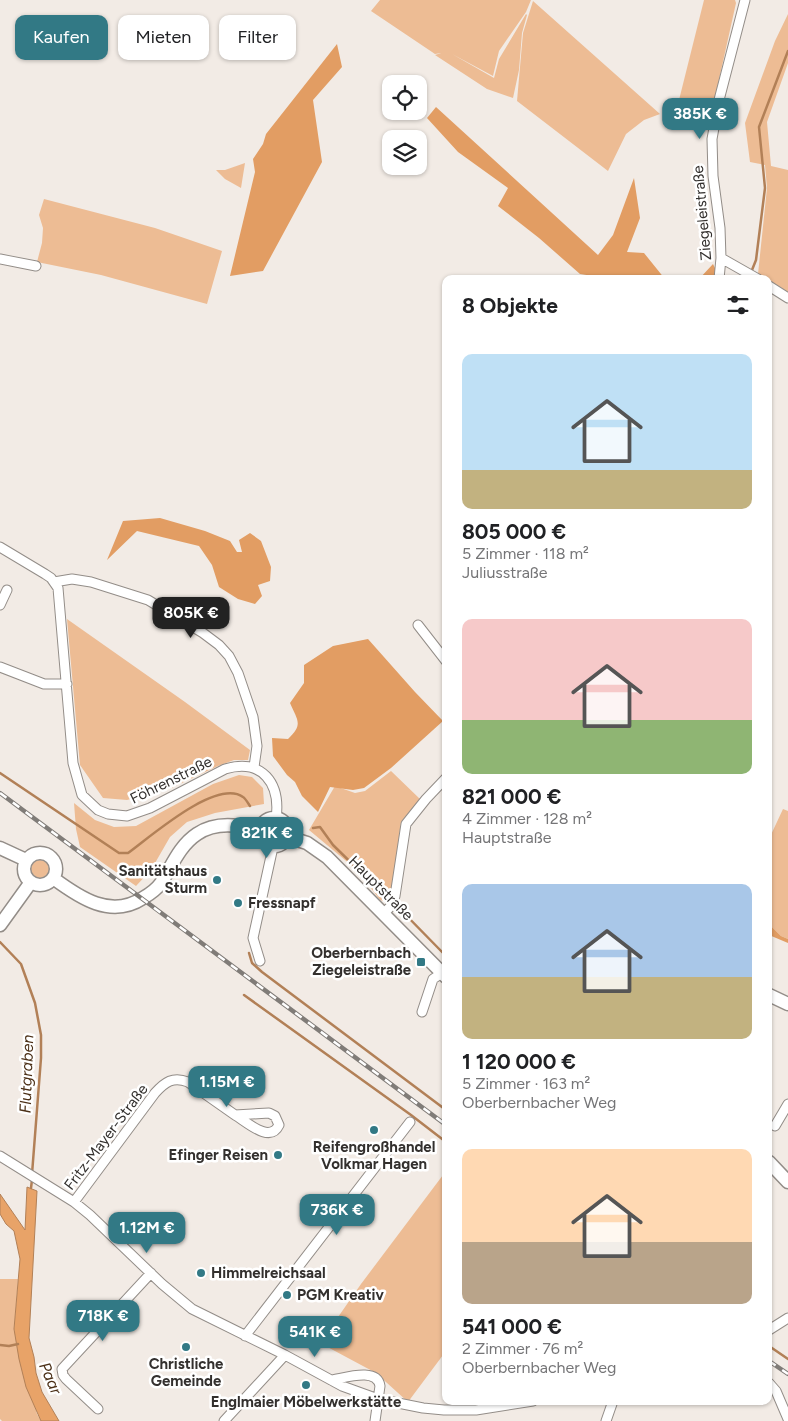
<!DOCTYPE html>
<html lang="de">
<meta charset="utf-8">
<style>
:root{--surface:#fff;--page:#f6f6f6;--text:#202124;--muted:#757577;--accent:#327985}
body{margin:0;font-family:Figtree,sans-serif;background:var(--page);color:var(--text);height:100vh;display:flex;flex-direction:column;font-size:19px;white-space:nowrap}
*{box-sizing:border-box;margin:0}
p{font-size:16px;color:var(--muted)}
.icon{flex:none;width:28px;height:28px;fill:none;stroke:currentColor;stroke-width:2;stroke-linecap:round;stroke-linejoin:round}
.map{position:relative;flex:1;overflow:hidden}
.panel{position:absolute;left:442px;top:275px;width:330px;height:1130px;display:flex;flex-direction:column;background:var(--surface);border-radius:10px;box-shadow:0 1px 4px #0004}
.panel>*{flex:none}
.top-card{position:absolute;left:15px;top:15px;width:352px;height:45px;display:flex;gap:10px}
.tools{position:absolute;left:382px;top:75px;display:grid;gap:10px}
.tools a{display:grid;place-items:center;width:45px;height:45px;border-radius:10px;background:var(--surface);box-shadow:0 1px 4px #0004;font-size:25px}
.price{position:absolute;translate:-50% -42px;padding:0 11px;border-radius:10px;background:var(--accent);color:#fff;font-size:16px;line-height:32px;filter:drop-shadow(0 1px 2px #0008)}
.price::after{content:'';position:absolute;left:50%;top:30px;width:15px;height:11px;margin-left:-8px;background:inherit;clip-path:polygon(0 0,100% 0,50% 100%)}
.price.current{background:#222;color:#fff}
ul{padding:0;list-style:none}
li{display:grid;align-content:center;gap:10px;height:265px;padding:0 20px}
li span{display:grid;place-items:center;height:155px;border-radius:10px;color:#555}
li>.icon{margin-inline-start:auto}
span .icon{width:90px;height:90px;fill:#fffc;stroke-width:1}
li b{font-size:21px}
h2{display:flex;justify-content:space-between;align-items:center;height:60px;padding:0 20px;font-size:21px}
.tag{padding:0 18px;border-radius:10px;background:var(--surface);box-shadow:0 1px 4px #0004;font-size:18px;line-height:45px}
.tag.current{background:var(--accent);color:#fff}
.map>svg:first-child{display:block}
.green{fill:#edbc94}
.forest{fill:#e29d63}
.water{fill:#e8a368;stroke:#b28057}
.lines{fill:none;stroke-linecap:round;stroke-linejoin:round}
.stream{stroke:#b28057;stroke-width:2.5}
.street-casing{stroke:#938d88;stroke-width:11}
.secondary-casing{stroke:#938d88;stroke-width:15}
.street{stroke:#fff;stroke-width:9}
.secondary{stroke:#fff;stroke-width:12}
.rail-casing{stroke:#807c78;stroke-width:4.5}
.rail{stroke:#fff;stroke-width:2.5;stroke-dasharray:8;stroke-linecap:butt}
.poi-dot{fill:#327985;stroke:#fff;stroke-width:2}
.labels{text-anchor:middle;stroke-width:5;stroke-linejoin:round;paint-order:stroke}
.street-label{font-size:15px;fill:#33302e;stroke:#fff}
.poi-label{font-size:15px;font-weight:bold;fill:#33302e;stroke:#fff;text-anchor:end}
.water-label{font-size:16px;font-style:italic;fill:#4b2f16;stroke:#fff}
</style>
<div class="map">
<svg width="788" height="1421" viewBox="0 0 788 1421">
<rect width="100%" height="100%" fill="#f2ebe5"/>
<!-- green -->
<path class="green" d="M380,0h151l-5,12 -27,39 -6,25 -41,-22 42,24 5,-19 27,-45 1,1 -5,18 -3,37 -6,28 -26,-9 -52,-34 6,-2 -6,1 -64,-43z
M704,0h31l1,3 -26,117 -35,-4z
M533,1l127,113 -16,6 -18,14 -18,37 -91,-70 6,-68z
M788,14v49l-21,59 4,44 17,4v122l-19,-12v-1l-11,-5 9,-86 -2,-23 -15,-3 -5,-39 30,-82z
M245,163l-4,25 -16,-9 -9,-9h9z
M44,199l111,29 67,23 -15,53 -106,-29 -64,-13 5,-19 1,-15 -4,-13z
M67,619l118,83 65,48 -2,10h-14l-16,6 -49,23 -42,11 -24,-2 -23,-33z
M391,771l29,28 -19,23 -10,75 -4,5 -7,-2 -23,-30 -48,-40 26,-44 20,7 10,-2z
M239,775l13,2 11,11 1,16 -49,9 -28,9 -17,15 -19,33 -15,16 -56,-39 -4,-18 -2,-26 21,17 19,7 22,-1 77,-42z
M783,809l5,2v128l-7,-3 -12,-12v-85z
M263 832a11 11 0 1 1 22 0a11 11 0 1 1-22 0Z
M31 869a9 9 0 1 1 18 0a9 9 0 1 1-18 0Z
M446,1171v180l-38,51 -32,-29 -56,-30 41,-59z
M0,1279h18l-4,50 23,85 4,7h-39l-2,-2z"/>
<!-- forest -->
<path class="forest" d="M337,44l5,23 -29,33 9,62 -59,109 -33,5 25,-104 -2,-13 10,-15 3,-10z
M436,107l162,148 15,-20 21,-57 6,40 -13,34 17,1 21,26h-53l-32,-5 -41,-36 -41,-32 10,-18 -50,-36 -31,-34z
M713,264l3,6 -1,9h-16z
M160,518l45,13 25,10 7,11h5l-3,-12 11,-7 11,8 10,26 -1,14 -12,4 4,11 -7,8 -17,-5 -19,-12 -7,-22 -13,-19 -62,-15 -30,29 16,-39z
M368,639l47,53 28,29 -52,47 -27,20 -11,2 -23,-3 -12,25 -16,-16 -7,-14 -8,-7 -14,-19 -1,-18 16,1c16,-15 9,-19 2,-36l14,-20v-18l29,-19z
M769,924l12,12 7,3v4l-19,-8z"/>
<!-- water -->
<path class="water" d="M27,1187l10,4 -8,147 5,19 2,16 6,19 17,29h-18l-15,-34 -7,-28 -5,-30 6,-70 -6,-28 -8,-7 -6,-10v-20l25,36z"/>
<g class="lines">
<!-- stream -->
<path class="stream" d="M752,270l4,-10 9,-72 -6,-61 29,-76
M0,773l119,80h9c21,-15 88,-75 115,-56 2,1 5,6 7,9
M313,828l7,-1 13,18 53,52
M399,908l46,47
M0,942l21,22 14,39 6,32v23l-9,116
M249,953l3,10 10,9 184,138
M244,995l167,120 35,27
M31,1188l1,-8
M0,1345l9,1 9,-2
M769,1346l19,13"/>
<!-- street casing -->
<g class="street-casing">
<path id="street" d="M721,258l37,21
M0,259l36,7
M719,279l2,-21 -1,-30 -7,-52 -1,-37 7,-39 26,-100
M769,286l19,12
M0,547l45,27 6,4 7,10 15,175 9,32 16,15 10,4 19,2 23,-8 75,-39c37,-11 56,14 51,50
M54,582l18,-3 19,3 57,18 55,33 16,12 10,11 9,17 15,44 4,29 -3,21
M0,605l7,-15
M418,625l28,36
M0,667l44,17h23
M384,913l8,-8 3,-9 11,-72 20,-25 20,-21
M260,961l-7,-23 20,-91
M422,1012l11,-33 9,-6 4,-5
M269,1113l6,3 4,9c-9,19 -32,-3 -44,-10z
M775,1126l13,-22
M0,1156l74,46 16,13 72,69 30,25 93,46 57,31 36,13 45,9 21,2h32l57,-9
M74,1202l81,-109c10,-11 18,-17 33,-11l47,33
M769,1330l19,-12
M245,1336l165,-214
M331,1380c14,-2 46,-13 49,6l-5,35
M769,1383l7,8 12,28
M98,1409l-32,-30 -3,-4 -1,-6 89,-96
M224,1421l61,-66
M606,1421l7,-20"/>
</g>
<!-- secondary casing -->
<g class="secondary-casing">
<path id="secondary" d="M260 832a14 14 0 1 1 28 0a14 14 0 1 1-28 0Z
M288,837l19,6 20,14 119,120
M0,848l26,12
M24 869a16 16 0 1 1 32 0a16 16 0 1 1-32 0Z
M53,878c27,20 58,41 90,20 7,-4 13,-8 18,-15 11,-17 18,-37 36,-49 19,-13 42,-9 63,-4
M0,925l31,-43
M769,995l19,9
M769,1162l19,20"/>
</g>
<!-- street -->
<use href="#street" class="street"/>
<!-- secondary -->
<use href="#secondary" class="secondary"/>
<!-- rail casing -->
<g class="rail-casing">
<path id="rail" d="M0,793l446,332
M769,1361l19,13"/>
</g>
<!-- rail -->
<use href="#rail" class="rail"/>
</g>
<!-- markers -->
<g class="poi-dot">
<circle cx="217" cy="880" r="5"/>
<circle cx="238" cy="903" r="5"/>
<rect x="416" y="957" width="10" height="10" rx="2.5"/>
<circle cx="374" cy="1130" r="5"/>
<circle cx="278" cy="1155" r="5"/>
<circle cx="201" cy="1273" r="5"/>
<circle cx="287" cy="1295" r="5"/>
<circle cx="186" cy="1347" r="5"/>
<circle cx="306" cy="1385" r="5"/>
</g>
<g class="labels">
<!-- street labels -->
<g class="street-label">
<text transform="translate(702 213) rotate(-95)" y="5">Ziegeleistraße</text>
<text transform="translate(171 780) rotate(-26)" y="5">Föhrenstraße</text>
<text transform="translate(381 888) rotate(45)" y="5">Hauptstraße</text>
<text transform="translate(106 1137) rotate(-53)" y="5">Fritz-Mayer-Straße</text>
</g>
<!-- poi labels -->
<g class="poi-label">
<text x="207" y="876">Sanitätshaus<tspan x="207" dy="17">Sturm</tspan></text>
<text x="248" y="908" text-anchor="start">Fressnapf</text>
<text x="411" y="958">Oberbernbach<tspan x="411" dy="17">Ziegeleistraße</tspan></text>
<text x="374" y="1152" text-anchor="middle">Reifengroßhandel<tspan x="374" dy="17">Volkmar Hagen</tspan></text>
<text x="268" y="1160">Efinger Reisen</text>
<text x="211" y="1278" text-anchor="start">Himmelreichsaal</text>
<text x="297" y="1300" text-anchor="start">PGM Kreativ</text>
<text x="186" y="1369" text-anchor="middle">Christliche<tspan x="186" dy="17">Gemeinde</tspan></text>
<text x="306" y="1407" text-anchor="middle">Englmaier Möbelwerkstätte</text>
</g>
<!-- water labels -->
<g class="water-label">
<text transform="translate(26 1074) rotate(-88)" y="6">Flutgraben</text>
<text transform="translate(51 1378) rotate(66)" y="6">Paar</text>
</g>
</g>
</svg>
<div class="tools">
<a><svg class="icon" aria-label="locate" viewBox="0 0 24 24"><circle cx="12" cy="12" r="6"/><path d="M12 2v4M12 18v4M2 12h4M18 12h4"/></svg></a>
<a><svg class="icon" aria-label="layers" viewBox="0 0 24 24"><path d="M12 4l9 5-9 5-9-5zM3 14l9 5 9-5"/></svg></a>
</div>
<b class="price" style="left:700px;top:140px">385K €</b>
<b class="price current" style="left:191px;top:639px">805K €</b>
<b class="price" style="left:267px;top:859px">821K €</b>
<b class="price" style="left:227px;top:1108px">1.15M €</b>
<b class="price" style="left:337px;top:1236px">736K €</b>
<b class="price" style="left:147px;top:1254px">1.12M €</b>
<b class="price" style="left:103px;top:1342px">718K €</b>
<b class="price" style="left:315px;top:1358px">541K €</b>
<div class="top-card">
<a class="tag current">Kaufen</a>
<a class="tag">Mieten</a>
<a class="tag">Filter</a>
</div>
<section class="panel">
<h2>8 Objekte<svg class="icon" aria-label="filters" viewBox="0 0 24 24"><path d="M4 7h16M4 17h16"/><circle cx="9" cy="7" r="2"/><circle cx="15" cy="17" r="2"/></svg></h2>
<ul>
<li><span style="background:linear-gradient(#bfe0f5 75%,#c2b280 0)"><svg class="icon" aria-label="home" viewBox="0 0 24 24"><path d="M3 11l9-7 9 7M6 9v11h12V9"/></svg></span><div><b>805 000 €</b><p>5 Zimmer · 118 m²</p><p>Juliusstraße</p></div></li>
<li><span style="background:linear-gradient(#f6c9c9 65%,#8fb573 0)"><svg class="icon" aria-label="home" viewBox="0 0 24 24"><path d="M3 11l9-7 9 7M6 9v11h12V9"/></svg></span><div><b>821 000 €</b><p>4 Zimmer · 128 m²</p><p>Hauptstraße</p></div></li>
<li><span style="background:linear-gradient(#a9c7e8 60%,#c2b280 0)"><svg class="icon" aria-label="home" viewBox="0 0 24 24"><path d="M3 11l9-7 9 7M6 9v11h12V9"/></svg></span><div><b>1 120 000 €</b><p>5 Zimmer · 163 m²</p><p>Oberbernbacher Weg</p></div></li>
<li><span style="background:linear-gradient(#ffd9b3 60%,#b9a48a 0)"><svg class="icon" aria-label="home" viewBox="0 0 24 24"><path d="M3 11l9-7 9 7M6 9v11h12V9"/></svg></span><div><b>541 000 €</b><p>2 Zimmer · 76 m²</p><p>Oberbernbacher Weg</p></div></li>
</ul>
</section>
</div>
